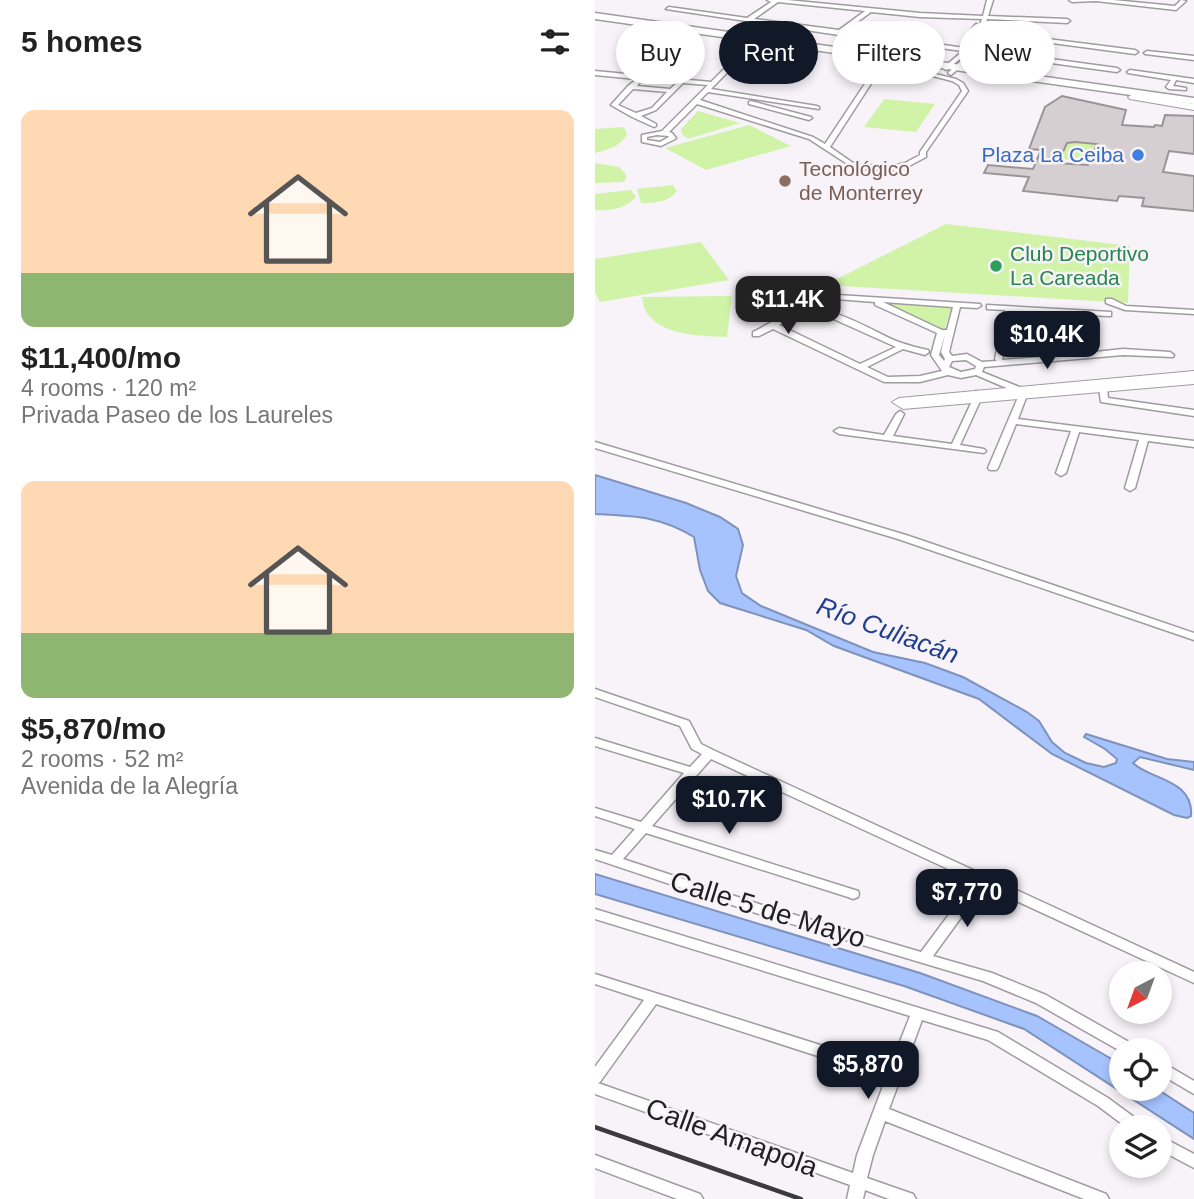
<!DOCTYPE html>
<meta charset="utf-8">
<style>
:root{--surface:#fff;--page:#f2f2f2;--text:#222;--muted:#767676;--accent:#111827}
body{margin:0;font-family:Helvetica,sans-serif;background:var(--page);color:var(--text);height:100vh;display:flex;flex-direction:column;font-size:26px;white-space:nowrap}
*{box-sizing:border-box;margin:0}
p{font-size:23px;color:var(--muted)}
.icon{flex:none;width:38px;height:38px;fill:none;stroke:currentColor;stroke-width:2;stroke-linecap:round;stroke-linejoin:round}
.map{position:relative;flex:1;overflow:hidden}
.panel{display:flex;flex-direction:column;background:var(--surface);width:595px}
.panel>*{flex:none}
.banner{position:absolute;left:21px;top:21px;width:472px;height:63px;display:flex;gap:14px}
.needle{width:46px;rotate:221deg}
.buttons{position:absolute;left:514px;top:961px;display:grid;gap:14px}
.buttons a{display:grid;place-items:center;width:63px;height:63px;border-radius:50%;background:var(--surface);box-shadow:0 4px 10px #0003;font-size:35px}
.price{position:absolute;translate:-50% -60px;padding:0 16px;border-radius:14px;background:var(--accent);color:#fff;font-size:23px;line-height:46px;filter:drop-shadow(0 2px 4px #0008)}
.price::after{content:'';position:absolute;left:50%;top:42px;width:21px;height:16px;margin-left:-10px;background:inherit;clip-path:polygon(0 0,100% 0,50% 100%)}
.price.on{background:#222;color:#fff}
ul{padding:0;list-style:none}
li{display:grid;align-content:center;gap:14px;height:371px;padding:0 21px}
li span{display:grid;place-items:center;height:217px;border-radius:14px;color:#555}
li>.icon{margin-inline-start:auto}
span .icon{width:126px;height:126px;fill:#fffc;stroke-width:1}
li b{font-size:30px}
h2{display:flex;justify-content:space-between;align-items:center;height:84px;padding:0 21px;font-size:30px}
.pill{padding:0 24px;border-radius:32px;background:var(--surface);box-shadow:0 4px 10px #0003;font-size:24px;line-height:63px}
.pill.on{background:var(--accent);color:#fff}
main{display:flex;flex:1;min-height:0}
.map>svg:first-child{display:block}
.green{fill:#d0f3a8}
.water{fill:#a6c3fe;stroke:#7e92bc;stroke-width:2}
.building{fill:#d6cfd2;stroke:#9b9497;stroke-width:2;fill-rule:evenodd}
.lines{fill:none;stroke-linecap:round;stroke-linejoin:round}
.street-casing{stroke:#9f9ba0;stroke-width:3}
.secondary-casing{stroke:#9f9ba0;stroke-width:2}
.highway-casing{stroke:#9f9ba0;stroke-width:3}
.street{fill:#fff;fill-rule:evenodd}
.secondary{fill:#fff;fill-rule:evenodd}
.highway{fill:#fff;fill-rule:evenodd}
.rail{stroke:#3b3a3c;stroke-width:4.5}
.shop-dot{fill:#3f7fe0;stroke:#f8f3f9;stroke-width:2.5}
.education-dot{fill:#8d6e63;stroke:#f8f3f9;stroke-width:2.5}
.leisure-dot{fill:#2e9e5b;stroke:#f8f3f9;stroke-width:2.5}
.labels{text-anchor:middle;stroke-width:5;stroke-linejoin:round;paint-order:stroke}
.far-shop-label{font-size:21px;fill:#366cbe;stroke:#f8f3f9;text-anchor:end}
.far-education-label{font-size:21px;fill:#785e54;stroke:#f8f3f9;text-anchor:start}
.far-leisure-label{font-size:21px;fill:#27864d;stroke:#f8f3f9;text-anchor:start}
.water-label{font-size:26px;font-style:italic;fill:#1e3f91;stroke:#f8f3f9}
.near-street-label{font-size:28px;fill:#201f21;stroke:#f8f3f9}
</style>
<main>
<section class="panel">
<h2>5 homes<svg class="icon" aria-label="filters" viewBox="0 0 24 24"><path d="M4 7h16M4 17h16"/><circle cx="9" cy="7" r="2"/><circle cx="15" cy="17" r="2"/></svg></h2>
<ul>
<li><span style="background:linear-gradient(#ffd9b3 75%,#8fb573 0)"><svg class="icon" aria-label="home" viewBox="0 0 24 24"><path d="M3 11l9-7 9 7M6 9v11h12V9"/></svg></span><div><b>$11,400/mo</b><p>4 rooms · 120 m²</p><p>Privada Paseo de los Laureles</p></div></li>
<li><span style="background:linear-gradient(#ffd9b3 70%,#8fb573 0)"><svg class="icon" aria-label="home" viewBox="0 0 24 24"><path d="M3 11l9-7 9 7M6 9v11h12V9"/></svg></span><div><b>$5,870/mo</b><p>2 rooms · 52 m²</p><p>Avenida de la Alegría</p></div></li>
</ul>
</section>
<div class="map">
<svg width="599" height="1199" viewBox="0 0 599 1199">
<rect width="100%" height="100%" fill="#f8f3f9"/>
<!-- green -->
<path class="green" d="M289,99l51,5 -19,28 -52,-5z
M103,111l42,12 -52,16 -6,-5 -1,-5z
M154,125l42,21 -85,24 -41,-22z
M29,127l3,7c-5,12 -20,16 -32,19v-24z
M480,142l36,3 -21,17 -30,-3 7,-16z
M0,163l24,4 7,7v5l-3,3 -28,1z
M78,185l4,6c-8,11 -22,12 -36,12l-4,-14z
M36,190l5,7c-11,12 -26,14 -41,13v-16z
M351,224l184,22 -2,57 -303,-18z
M106,242l28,38 -129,22 -5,-10v-33z
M137,296l-5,41c-24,-1 -65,-1 -80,-24 -3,-4 -4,-11 -5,-16z
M291,303l65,5 -7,23z
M417,336l69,5 -1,14 -74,5z"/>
<!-- water -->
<path class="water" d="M0,475l91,28 34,14 18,12 5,16 -7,31 6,17 19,13 112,46 52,11 38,14 64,35 12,9 13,21 13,11 21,10 18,4 12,-4 1,-4 -12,-10 -21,-12 2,-3 81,25 27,3v8l-54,-13 -7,6c17,17 61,16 58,53l-4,2 -13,-3 -122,-61 -73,-55 -145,-53 -28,-16 -86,-27 -12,-12 -8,-21 -6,-33c-34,-21 -60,-21 -99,-23z
M0,874l325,99 117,43 85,49v23l35,1 37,24v26l-170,-110 -120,-43 -309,-92z"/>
<!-- building -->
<path class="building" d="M467,96l64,14 -4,15 32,2 1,-2 7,1 3,-11 29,1v38l-25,-3 -6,21 31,4v35l-52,-5 2,-8 -25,-2 -2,5 -94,-10 6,-14 -45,-4 4,-8 45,4 8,-19 -12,-1 16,-42zM480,142l22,2 -9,21 -30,-2 9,-20z"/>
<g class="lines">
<!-- street casing -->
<g class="street-casing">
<path id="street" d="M172,0h20l133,13 63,3 4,-16h6l-5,16 79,3 3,2 -3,2 -80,-4 -3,12 151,19 3,2 -3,2 -152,-20 -5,15 139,19 3,2 -3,2 -140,-19 -26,22 -3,-2 1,-1 22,-20h-2l-23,18 -3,-2 1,-1 19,-16 -124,-16 -173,-26 3,-2 78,11 24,-16zM183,2l87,9 -26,19 -85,-11zM276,12l49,5 62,2 -4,11 1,-4 -3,-2 -6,7 -5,17 -120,-17zM381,33l-3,16 -2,-1z
M474,0h44l62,6 6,-6 5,1 -10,9 -80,-9 -24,1z
M160,38l5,1 -49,50 106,17 2,1v2l-111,-17 -8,8 113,37 12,7 55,-83h4l1,1 -55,85 23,16 9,2 30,1 13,-3 15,-8v-3l42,-61 -3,-6 -7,-4 -66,-17v-2l70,17 7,4 5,8 -42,61v5l-17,9 -17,4 -30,-1 -13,-4 -40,-26 -112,-35 -28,28 3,1 4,5 -1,1 -14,7 -19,-4v-7l20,-4 46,-46 -25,-2 -27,27 -15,6 15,8v2l-2,1 -22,-10 -21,-12 17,-19 8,-6 5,1 -4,5 33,3 7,-6 -82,-8v-4l116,11zM38,89l34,3 -15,16 -16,5 -18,-8zM62,135l11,1 1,1 -9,5 -13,-2v-3z
M552,51l47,5v4l-49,-6 -1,-1z
M535,70l64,9v4l-18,-3 -3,6 13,2v2l-17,-1 -3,-2 5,-7 -43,-7 -1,-1z
M156,101l60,16 1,1 -3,2 -60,-16v-2z
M211,293l174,11 1,2 -4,2 -17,-1 -11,45 3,4 15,-2 15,8 15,-1 -2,-2 10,-49 -18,-1v-4l124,7v4h-3l-18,-1 -4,38 37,-4 47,3 4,3 -1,2 -50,-2 -139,12 -2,5 40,16 5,7 -9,24 176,22v6l-46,-6 -13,47 -5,3 -5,-3 14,-48 -60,-8 -13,41 -5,3 -5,-3 15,-42 -55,-7 -18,44 -2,2h-6l-2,-2 31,-73 -3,-3 -40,-17 -15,3 -13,-3 -28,7h-36l-111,-53 -14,7h-6v-4c16,-8 32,-19 50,-22 30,-5 67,20 93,31 11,4 21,7 32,9l1,2 -4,3 -22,-6 -36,18 21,10 32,-1 22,-5 -11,-16 6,-22 -62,-28v-3l-66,-5h-3zM288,302l70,5 -6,23h-5zM418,311l69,4 -2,19 -71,-4zM211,314l12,1 11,2 67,30 -36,17 -81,-39zM350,334l-4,18 4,7 -1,2 -5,-6zM413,335l71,4 -1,15 -76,6zM371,360l10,6 -1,3 -14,3 -12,-5 3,-6z
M511,299h6l14,7 68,4v4l-69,-4 -19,-7z
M508,385l4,3 1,10 86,12v6l-93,-14 -2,-14z
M381,391l3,1 2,7 -21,46 24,4 2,2 -2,2 -145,-19 -5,-3 5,-3 45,7 12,-21 4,-3 4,3 -11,22 59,8 21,-45 -1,-5z
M0,442l311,93 288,98v7l-296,-101 -303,-91z
M0,689l94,32 12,23 12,6 481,222v11l-210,-97 -51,70 59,17 54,22 90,51 2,4h-16v2l-86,-49 -53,-22 -224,-67 -164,-55v-9l17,5 23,-26 -40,-13v-8l46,14 43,-49 -89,-27v-8l95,29 12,-13 -10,-5 -12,-23 -85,-29zM116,759l263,122 -53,71 -153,-45 -145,-48 23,-26 202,64 5,2 5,-2 1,-3 -1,-3 -206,-65z
M0,909l403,123 110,66 34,25 2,4h-18l-28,-21 -110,-66 -66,-20 -33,89 217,85 3,5h-25l-199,-78 -12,34 -6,23 46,16 3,5h-27l-24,-9 -2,9h-16l3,-14 -255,-91v-27l49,-67 -49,-16v-10l295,93 20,-51 -315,-97zM61,1004l230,74 -29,77 -4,18 -255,-90 2,-1z
M565,1061l34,20v13l-34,-20z
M565,1136l34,18v14l-34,-18z
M0,1155l105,39 3,5h-26l-82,-31z"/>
</g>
<!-- secondary casing -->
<g class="secondary-casing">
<path id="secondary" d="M538,94l61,10v6l-64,-11 -2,-2z
M599,371v13l-291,25 -11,-7 7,-4z"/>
</g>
<!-- highway casing -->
<g class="highway-casing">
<path id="highway" d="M0,13l599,85v6l-599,-85z"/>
</g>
<!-- street -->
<use href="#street" class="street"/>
<!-- secondary -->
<use href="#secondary" class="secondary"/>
<!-- highway -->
<use href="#highway" class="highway"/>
<!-- rail -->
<path class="rail" d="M0,1127l206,72"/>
</g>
<!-- markers -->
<circle class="shop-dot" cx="543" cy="155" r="7"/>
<circle class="education-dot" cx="190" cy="181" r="7"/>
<circle class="leisure-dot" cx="401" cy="266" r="7"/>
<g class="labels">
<!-- far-shop labels -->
<g class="far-shop-label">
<text x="529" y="162">Plaza La Ceiba</text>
</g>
<!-- far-education labels -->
<g class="far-education-label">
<text x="204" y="176">Tecnológico<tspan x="204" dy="24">de Monterrey</tspan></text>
</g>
<!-- far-leisure labels -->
<g class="far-leisure-label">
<text x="415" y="261">Club Deportivo<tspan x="415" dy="24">La Careada</tspan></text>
</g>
<!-- water labels -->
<g class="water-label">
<text transform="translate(293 630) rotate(20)" y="9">Río Culiacán</text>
</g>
<!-- near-street labels -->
<g class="near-street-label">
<text transform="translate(173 909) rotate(17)" y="10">Calle 5 de Mayo</text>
<text transform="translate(137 1137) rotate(20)" y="10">Calle Amapola</text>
</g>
</g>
</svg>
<div class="buttons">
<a><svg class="needle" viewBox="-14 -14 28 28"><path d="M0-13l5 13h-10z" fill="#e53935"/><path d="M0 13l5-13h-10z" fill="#767676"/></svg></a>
<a><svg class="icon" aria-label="locate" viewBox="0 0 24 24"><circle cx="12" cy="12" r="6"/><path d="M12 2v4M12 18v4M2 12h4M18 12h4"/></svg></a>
<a><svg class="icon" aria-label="layers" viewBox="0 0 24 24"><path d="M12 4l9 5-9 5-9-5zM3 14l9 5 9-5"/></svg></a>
</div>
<b class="price on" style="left:193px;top:336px">$11.4K</b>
<b class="price" style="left:452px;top:371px">$10.4K</b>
<b class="price" style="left:134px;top:836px">$10.7K</b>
<b class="price" style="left:372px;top:929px">$7,770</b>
<b class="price" style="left:273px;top:1101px">$5,870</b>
<div class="banner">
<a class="pill">Buy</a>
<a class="pill on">Rent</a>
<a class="pill">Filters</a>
<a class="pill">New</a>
</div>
</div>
</main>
